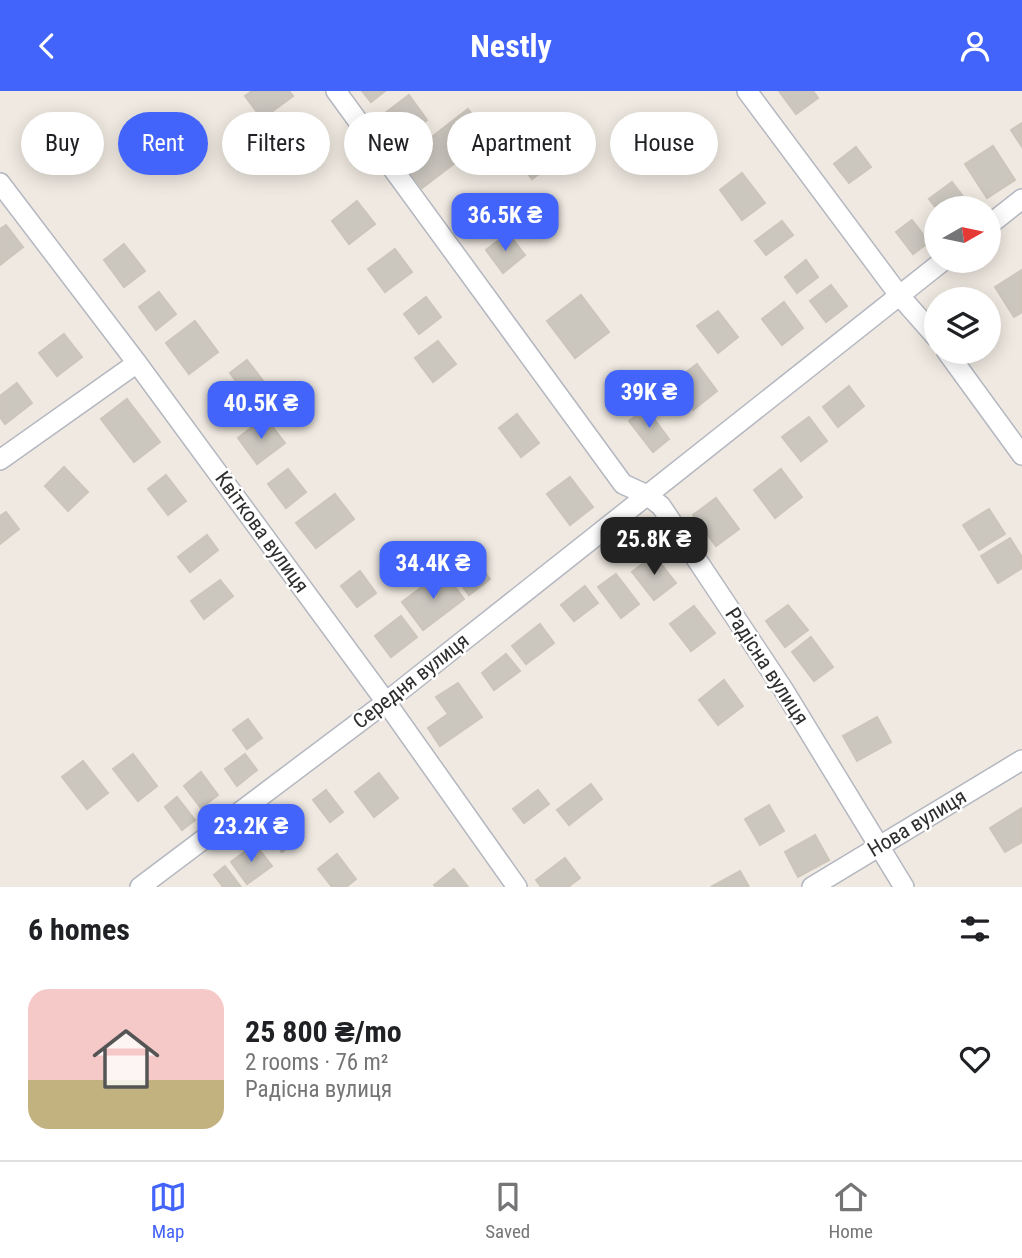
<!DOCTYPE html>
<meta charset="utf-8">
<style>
:root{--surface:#fff;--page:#f6f6f6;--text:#202124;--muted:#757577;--line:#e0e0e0;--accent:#4264fb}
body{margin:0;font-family:"Roboto Condensed",sans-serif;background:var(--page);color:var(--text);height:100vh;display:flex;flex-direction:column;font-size:26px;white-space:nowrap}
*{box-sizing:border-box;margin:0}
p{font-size:23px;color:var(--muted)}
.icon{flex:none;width:38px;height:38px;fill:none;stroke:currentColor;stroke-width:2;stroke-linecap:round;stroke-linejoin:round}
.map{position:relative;height:796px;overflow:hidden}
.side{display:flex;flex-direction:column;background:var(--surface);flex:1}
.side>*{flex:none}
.banner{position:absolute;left:21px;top:21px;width:980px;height:63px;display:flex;gap:14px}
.needle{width:46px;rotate:81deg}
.fabs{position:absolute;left:924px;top:105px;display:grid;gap:14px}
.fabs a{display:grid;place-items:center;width:77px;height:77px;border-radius:50%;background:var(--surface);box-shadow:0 4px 18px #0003;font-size:35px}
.price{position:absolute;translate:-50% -60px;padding:0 16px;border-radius:14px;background:var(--accent);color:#fff;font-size:23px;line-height:46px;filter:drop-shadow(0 2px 4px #0008)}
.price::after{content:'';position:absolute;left:50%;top:42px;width:21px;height:16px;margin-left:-10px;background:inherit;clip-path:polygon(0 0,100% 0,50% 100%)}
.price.selected{background:#222;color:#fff}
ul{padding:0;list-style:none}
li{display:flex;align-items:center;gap:21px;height:175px;padding:0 28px}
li+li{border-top:2px solid var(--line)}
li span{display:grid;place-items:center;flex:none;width:196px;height:140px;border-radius:21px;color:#555}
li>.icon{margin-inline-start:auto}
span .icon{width:84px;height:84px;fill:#fffc;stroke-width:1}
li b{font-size:30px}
h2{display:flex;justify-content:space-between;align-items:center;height:84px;padding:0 28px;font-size:30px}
.tag{padding:0 24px;border-radius:32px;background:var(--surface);box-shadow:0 4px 18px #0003;font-size:24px;line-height:63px}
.tag.selected{background:var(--accent);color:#fff}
header{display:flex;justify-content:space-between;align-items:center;height:91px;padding:0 28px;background:var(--accent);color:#fff;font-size:32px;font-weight:700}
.tabs{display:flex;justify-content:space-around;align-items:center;height:98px;border-top:2px solid var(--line);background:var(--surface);font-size:19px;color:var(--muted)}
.tabs a{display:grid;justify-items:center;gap:4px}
.tabs .selected{color:var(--accent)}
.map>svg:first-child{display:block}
.building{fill:#cbc7bf;stroke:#cbc5ba;stroke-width:2}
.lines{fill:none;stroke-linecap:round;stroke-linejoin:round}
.street-casing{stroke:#b4b7c1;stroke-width:22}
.street{stroke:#fff;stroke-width:19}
.labels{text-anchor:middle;stroke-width:5;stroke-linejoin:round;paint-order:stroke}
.street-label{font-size:21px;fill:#2e2e2e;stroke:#fff}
</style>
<header><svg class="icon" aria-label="back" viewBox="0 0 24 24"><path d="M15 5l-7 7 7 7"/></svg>Nestly<svg class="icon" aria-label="person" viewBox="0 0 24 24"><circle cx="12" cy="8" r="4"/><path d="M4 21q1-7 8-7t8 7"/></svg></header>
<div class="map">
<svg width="1022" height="796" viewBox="0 0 1022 796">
<rect width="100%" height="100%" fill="#efe9e1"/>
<!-- building -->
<path class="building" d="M252,0h37l4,5 -31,23 -17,-23z
M362,0h23l-14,11z
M779,0h34l5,7 -22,16z
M409,4l18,25 -29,22 -18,-25z
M468,18l19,24 5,-4 7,9 -27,21 -4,-6 -46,35 -21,-27z
M1022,32v24l-11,-17z
M296,34l15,20 -30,22 -14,-19z
M548,45l15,20 -31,23 -15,-19z
M993,55l22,34 -28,18 -22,-34z
M856,56l15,20 -22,16 -15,-19z
M742,82l23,30 -23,17 -22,-30z
M952,91l20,26h-36l-7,-9z
M357,110l18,23 -26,20 -17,-23z
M912,129l17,22 -16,12 -17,-22z
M782,130l11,14 -27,20 -11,-14z
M6,134l17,22 -23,18v-36z
M508,142l17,22 -22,18 -17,-23z
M124,153l21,27 -21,16 -20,-27z
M395,158l17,23 -27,20 -17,-23z
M806,169l12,17 -21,16 -12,-16z
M1022,179v42l-8,5 -19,-30z
M831,194l16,21 -21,16 -16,-21z
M159,201l17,22 -20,16 -17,-23z
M581,204l28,37 -34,26 -28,-37z
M426,206l15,20 -22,17 -15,-20z
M784,211l19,26 -21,17 -20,-26z
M718,220l20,26 -20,16 -21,-27z
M195,230l23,31 -29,22 -23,-31z
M64,243l18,23 -25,19 -18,-23z
M438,250l18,23 -23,18 -18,-24z
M247,269l17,22 -18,13 -16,-22z
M697,273l20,27 -24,19 -21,-27z
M17,292l15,20 -27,21 -5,-7v-21z
M849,295l15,20 -26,21 -15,-20z
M127,308l33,43 -26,20 -33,-43z
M646,317l23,31 -16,13 -24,-31z
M517,323l22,29 -18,14 -22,-29z
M265,326l20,26 -28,21 -19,-26z
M809,326l18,24 -26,20 -19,-24z
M64,376l24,25 -20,19 -23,-25z
M288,378l18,23 -20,16 -18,-24z
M781,378l21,28 -27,21 -21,-28z
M166,384l20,26 -18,14 -20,-26z
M570,386l23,30 -23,18 -23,-31z
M335,403l19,25 -38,29 -20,-25z
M716,407l23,31 -23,17 -23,-31z
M989,418l16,25 -26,16 -16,-25z
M6,421l13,17 -19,15v-28z
M207,444l11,15 -28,22 -12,-15z
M1010,447l12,19v11l-24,15 -17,-27z
M472,464l18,24 -21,16 -18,-24z
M654,464l22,28 -22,17 -22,-28z
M360,480l16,22 -19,14 -16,-21z
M443,480l21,28 -41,31 -21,-28z
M616,483l23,30 -18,14 -23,-31z
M220,489l13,16 -29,23 -13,-18z
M585,495l13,17 -24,18 -13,-16z
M788,514l20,25 -23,17 -19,-26z
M694,515l21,27 -24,18 -21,-27z
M401,525l16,21 -26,20 -16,-21z
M540,533l14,19 -28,21 -14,-18z
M811,546l22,30 -19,14 -22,-29z
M506,563l14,17 -26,19 -12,-17z
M724,589l19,26 -25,19 -19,-25z
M458,592l24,34 -42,29 -12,-18 20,-14 -12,-17z
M877,626l14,25 -34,19 -14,-25z
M248,628l14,19 -15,11 -14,-19z
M133,663l24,32 -19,15 -25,-32z
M245,663l12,16 -20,16 -12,-17z
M83,670l25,32 -21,16 -25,-32z
M201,681l17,23 -17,13 -17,-22z
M379,682l19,25 -24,19 -19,-25z
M591,693l11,15 -33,26 -12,-15z
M326,699l17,22 -13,10 -17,-22z
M538,699l11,14 -25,19 -11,-14z
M177,706l18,23 -13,10 -17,-23z
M769,714l15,26 -24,14 -15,-26z
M1022,717v34l-17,10 -15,-24z
M282,732l14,18 -14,11 -14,-18z
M815,744l14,25 -31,17 -13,-25z
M255,753l17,22 -25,18 -16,-22z
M337,763l19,25 -10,8h-14l-14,-18z
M565,767l15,20 -12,9h-27l-5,-7z
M225,775l16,21h-18l-9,-12z
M454,778l14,18h-32l-2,-2z
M740,780l9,16h-38z"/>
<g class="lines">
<!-- street casing -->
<g class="street-casing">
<path id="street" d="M336,0l287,393 24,11 14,11 122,183 121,198
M747,0l152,204 37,42
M0,92l137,180 249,339 131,185
M989,134l33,-26
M947,261l75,103
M0,369l137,-97
M140,796l246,-185 557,-441
M812,796l210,-127"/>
</g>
<!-- street -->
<use href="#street" class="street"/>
</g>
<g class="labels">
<!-- street labels -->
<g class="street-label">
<text transform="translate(262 441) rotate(54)" y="7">Квіткова вулиця</text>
<text transform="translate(767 575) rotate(57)" y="7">Радісна вулиця</text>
<text transform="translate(411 590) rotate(-38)" y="7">Середня вулиця</text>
<text transform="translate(917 732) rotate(-31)" y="7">Нова вулиця</text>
</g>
</g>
</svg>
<div class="fabs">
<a><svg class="needle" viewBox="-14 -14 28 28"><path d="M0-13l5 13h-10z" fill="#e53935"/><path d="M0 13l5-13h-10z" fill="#757577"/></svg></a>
<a><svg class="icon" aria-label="layers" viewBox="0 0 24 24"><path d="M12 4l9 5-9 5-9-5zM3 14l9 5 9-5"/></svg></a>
</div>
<b class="price" style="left:505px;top:162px">36.5K ₴</b>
<b class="price" style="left:649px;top:339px">39K ₴</b>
<b class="price" style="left:261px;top:350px">40.5K ₴</b>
<b class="price selected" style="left:654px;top:486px">25.8K ₴</b>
<b class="price" style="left:433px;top:510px">34.4K ₴</b>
<b class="price" style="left:251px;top:773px">23.2K ₴</b>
<div class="banner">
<a class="tag">Buy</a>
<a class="tag selected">Rent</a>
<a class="tag">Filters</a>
<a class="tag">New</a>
<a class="tag">Apartment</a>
<a class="tag">House</a>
</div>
</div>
<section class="side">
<h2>6 homes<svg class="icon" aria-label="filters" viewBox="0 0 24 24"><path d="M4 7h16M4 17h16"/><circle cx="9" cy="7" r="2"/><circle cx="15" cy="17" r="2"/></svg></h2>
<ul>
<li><span style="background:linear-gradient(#f6c9c9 65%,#c2b280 0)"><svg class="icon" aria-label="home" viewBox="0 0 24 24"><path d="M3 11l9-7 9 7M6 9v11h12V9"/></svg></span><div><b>25 800 ₴/mo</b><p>2 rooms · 76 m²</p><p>Радісна вулиця</p></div><svg class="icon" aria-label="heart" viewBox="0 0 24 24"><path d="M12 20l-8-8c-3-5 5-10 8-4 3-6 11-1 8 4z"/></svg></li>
</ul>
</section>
<nav class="tabs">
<a class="selected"><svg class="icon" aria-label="map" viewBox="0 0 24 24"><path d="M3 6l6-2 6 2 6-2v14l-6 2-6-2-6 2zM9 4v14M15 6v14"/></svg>Map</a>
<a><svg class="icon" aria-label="saved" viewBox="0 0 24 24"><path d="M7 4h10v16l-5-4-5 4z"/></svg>Saved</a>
<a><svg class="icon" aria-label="home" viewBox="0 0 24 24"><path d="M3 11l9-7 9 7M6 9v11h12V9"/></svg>Home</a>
</nav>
